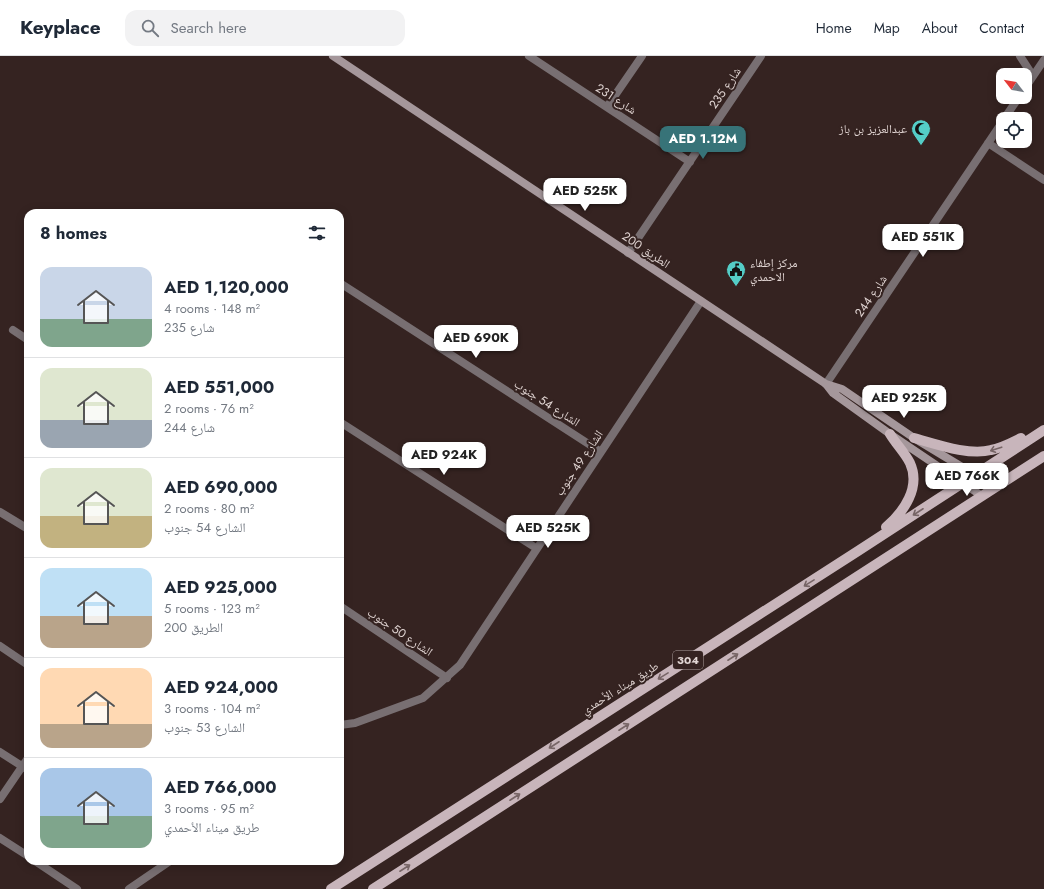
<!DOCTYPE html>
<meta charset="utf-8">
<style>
:root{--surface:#fff;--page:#f2f2f3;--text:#1f2937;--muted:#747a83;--line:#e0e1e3;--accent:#377378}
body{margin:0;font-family:Jost,"Noto Naskh Arabic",sans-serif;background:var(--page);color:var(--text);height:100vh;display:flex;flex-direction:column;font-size:15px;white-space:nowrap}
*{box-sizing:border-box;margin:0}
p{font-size:13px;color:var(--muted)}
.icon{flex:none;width:22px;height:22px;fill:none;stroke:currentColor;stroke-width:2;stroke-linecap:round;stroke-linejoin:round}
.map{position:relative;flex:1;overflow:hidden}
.side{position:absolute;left:24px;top:153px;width:320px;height:656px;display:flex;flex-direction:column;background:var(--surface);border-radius:12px;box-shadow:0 2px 10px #0003}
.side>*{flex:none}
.needle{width:26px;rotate:301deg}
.buttons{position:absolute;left:996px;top:12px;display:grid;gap:8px}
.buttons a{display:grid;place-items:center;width:36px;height:36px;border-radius:8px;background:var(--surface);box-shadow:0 2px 10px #0003;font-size:20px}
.price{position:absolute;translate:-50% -34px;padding:0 9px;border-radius:8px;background:#fff;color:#222;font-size:13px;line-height:26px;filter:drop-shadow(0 1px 2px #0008)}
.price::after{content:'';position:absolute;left:50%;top:24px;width:12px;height:9px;margin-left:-6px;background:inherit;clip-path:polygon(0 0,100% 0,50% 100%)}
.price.current{background:var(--accent);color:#fff}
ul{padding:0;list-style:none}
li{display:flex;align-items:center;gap:12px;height:100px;padding:0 16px}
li+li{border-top:1px solid var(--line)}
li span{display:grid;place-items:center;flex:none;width:112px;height:80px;border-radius:12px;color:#555}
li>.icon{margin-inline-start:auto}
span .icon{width:48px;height:48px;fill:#fffc;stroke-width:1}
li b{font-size:17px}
h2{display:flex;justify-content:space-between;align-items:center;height:48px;padding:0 16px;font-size:17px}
header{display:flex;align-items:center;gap:24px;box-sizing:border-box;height:56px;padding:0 20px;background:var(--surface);border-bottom:1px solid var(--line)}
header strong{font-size:19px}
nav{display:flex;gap:22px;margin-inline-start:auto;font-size:14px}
.search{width:280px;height:36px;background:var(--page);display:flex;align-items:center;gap:10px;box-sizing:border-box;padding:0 14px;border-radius:12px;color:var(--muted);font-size:15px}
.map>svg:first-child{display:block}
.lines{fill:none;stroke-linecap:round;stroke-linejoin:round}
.minor{stroke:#786f72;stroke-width:8}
.secondary{stroke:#a5979b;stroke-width:8}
.primary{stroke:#c8b5bb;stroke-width:10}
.oneway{stroke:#776566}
.labels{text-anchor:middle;stroke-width:4;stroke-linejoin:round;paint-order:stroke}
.shield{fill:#352321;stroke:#ada09e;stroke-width:1}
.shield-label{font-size:11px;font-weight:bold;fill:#e1d5d3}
.street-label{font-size:12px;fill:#e1d5d3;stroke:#352321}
.poi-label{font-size:12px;fill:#e1d5d3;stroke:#352321;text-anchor:end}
</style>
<header>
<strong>Keyplace</strong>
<div class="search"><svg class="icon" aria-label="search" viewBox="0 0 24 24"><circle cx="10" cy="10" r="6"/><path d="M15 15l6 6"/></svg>Search here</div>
<nav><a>Home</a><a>Map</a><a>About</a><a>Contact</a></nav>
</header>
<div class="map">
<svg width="1044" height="833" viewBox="0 0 1044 833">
<rect width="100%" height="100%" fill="#352321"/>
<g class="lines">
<!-- minor -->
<path class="minor" d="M529,0l161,106
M1020,0l13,20
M1025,32l19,-28
M607,51l35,-51
M1004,63l15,-22
M988,87l56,37
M628,197l133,-197
M340,227l261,169
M13,274l15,10
M826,328l177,-263
M340,366l196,126
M0,456l28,17
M340,550l107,72
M0,590l28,19
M340,669l15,-2 68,-25 37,-33 241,-364
M0,696l28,18
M0,743l28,-41
M0,782l28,18
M35,805l42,28
M129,833l41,-28"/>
<!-- secondary -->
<path class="secondary" d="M333,0l493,328 7,9 57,41 92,62
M826,328l16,5 72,49 81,49"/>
<!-- primary -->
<path class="primary" d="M914,382c22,6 55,18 77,12 11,-2 20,-7 30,-12
M886,471c18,-15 35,-40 24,-64 -5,-10 -14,-19 -20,-29
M331,833l527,-338 186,-121
M373,833l671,-433"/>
</g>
<!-- one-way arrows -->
<defs><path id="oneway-shaft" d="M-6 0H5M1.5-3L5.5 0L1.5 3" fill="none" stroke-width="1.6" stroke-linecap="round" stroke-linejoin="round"/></defs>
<g class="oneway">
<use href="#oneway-shaft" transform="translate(996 393) rotate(162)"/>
<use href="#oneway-shaft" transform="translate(918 456) rotate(147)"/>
<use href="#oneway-shaft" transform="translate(809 527) rotate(148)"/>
<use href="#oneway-shaft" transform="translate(733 601) rotate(-33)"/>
<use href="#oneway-shaft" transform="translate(663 620) rotate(148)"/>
<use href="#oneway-shaft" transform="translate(624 671) rotate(-33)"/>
<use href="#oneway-shaft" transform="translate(554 689) rotate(147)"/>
<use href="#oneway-shaft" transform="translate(515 741) rotate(-33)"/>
<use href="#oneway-shaft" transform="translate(405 812) rotate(-33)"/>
</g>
<!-- icons -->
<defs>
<g id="mosque-pin" transform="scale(1)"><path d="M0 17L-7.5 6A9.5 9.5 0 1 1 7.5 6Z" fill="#54cdc7" stroke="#352321"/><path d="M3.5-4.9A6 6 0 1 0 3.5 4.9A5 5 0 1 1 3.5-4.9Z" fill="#111"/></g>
<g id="civic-pin" transform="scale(1)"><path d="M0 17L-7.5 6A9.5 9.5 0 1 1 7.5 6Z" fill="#54cdc7" stroke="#352321"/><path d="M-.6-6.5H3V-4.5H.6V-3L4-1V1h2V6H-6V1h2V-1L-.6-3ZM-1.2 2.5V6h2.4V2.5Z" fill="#111"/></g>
</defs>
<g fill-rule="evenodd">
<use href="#mosque-pin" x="921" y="73"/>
<use href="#civic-pin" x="736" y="214"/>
</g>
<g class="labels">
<!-- shield labels -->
<rect class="shield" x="673" y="595" width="30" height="18" rx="3"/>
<g class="shield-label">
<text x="688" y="608">304</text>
</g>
<!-- street labels -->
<g class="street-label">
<text transform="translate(725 32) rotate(-56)" y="4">شارع 235</text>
<text transform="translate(616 43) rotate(33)" y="4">شارع 231</text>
<text transform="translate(646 194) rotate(34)" y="4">الطريق 200</text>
<text transform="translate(871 240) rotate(-56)" y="4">شارع 244</text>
<text transform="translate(547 347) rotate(33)" y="4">الشارع 54 جنوب</text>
<text transform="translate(579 407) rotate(-56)" y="4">الشارع 49 جنوب</text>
<text transform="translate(400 576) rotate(34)" y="4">الشارع 50 جنوب</text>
<text transform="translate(620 632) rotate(-32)" y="4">طريق ميناء الأحمدي</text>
</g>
<!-- poi labels -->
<g class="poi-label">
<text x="907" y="77">عبدالعزيز بن باز</text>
<text x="750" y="211" text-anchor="start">مركز إطفاء<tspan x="750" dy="14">الاحمدي</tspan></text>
</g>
</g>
</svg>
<div class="buttons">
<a><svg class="needle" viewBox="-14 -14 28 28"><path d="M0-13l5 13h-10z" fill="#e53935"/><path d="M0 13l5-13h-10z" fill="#747a83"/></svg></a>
<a><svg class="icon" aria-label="locate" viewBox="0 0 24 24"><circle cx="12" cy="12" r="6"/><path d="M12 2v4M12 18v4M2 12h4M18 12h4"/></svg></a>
</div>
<b class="price current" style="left:703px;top:104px">AED 1.12M</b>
<b class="price" style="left:585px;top:156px">AED 525K</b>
<b class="price" style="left:923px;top:202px">AED 551K</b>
<b class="price" style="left:476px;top:303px">AED 690K</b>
<b class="price" style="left:904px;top:363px">AED 925K</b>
<b class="price" style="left:444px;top:420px">AED 924K</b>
<b class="price" style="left:967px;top:441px">AED 766K</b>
<b class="price" style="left:548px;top:493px">AED 525K</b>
<section class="side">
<h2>8 homes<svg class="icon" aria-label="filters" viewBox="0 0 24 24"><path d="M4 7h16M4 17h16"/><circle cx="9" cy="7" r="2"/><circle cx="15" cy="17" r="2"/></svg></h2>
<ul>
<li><span style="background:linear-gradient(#c9d6e8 65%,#7fa58c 0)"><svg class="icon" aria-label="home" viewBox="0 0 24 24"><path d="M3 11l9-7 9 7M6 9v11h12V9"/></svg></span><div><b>AED 1,120,000</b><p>4 rooms · 148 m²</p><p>شارع 235</p></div></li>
<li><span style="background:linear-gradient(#dfe7d0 65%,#9aa5b1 0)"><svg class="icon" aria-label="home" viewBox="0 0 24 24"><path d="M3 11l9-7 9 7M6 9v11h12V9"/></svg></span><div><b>AED 551,000</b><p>2 rooms · 76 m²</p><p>شارع 244</p></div></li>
<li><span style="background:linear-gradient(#dfe7d0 60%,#c2b280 0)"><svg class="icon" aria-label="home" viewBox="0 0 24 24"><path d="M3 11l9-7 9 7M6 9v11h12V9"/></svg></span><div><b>AED 690,000</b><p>2 rooms · 80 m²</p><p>الشارع 54 جنوب</p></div></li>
<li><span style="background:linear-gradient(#bfe0f5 60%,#b9a48a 0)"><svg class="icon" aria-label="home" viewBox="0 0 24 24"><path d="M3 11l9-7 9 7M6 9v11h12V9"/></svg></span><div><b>AED 925,000</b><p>5 rooms · 123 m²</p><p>الطريق 200</p></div></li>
<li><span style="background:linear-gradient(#ffd9b3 70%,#b9a48a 0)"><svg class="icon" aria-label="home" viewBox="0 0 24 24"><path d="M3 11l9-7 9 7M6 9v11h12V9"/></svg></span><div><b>AED 924,000</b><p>3 rooms · 104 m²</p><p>الشارع 53 جنوب</p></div></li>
<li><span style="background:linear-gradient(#a9c7e8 60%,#7fa58c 0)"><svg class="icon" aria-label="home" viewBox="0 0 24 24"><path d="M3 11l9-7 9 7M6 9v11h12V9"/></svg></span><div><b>AED 766,000</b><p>3 rooms · 95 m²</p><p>طريق ميناء الأحمدي</p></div></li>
</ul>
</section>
</div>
